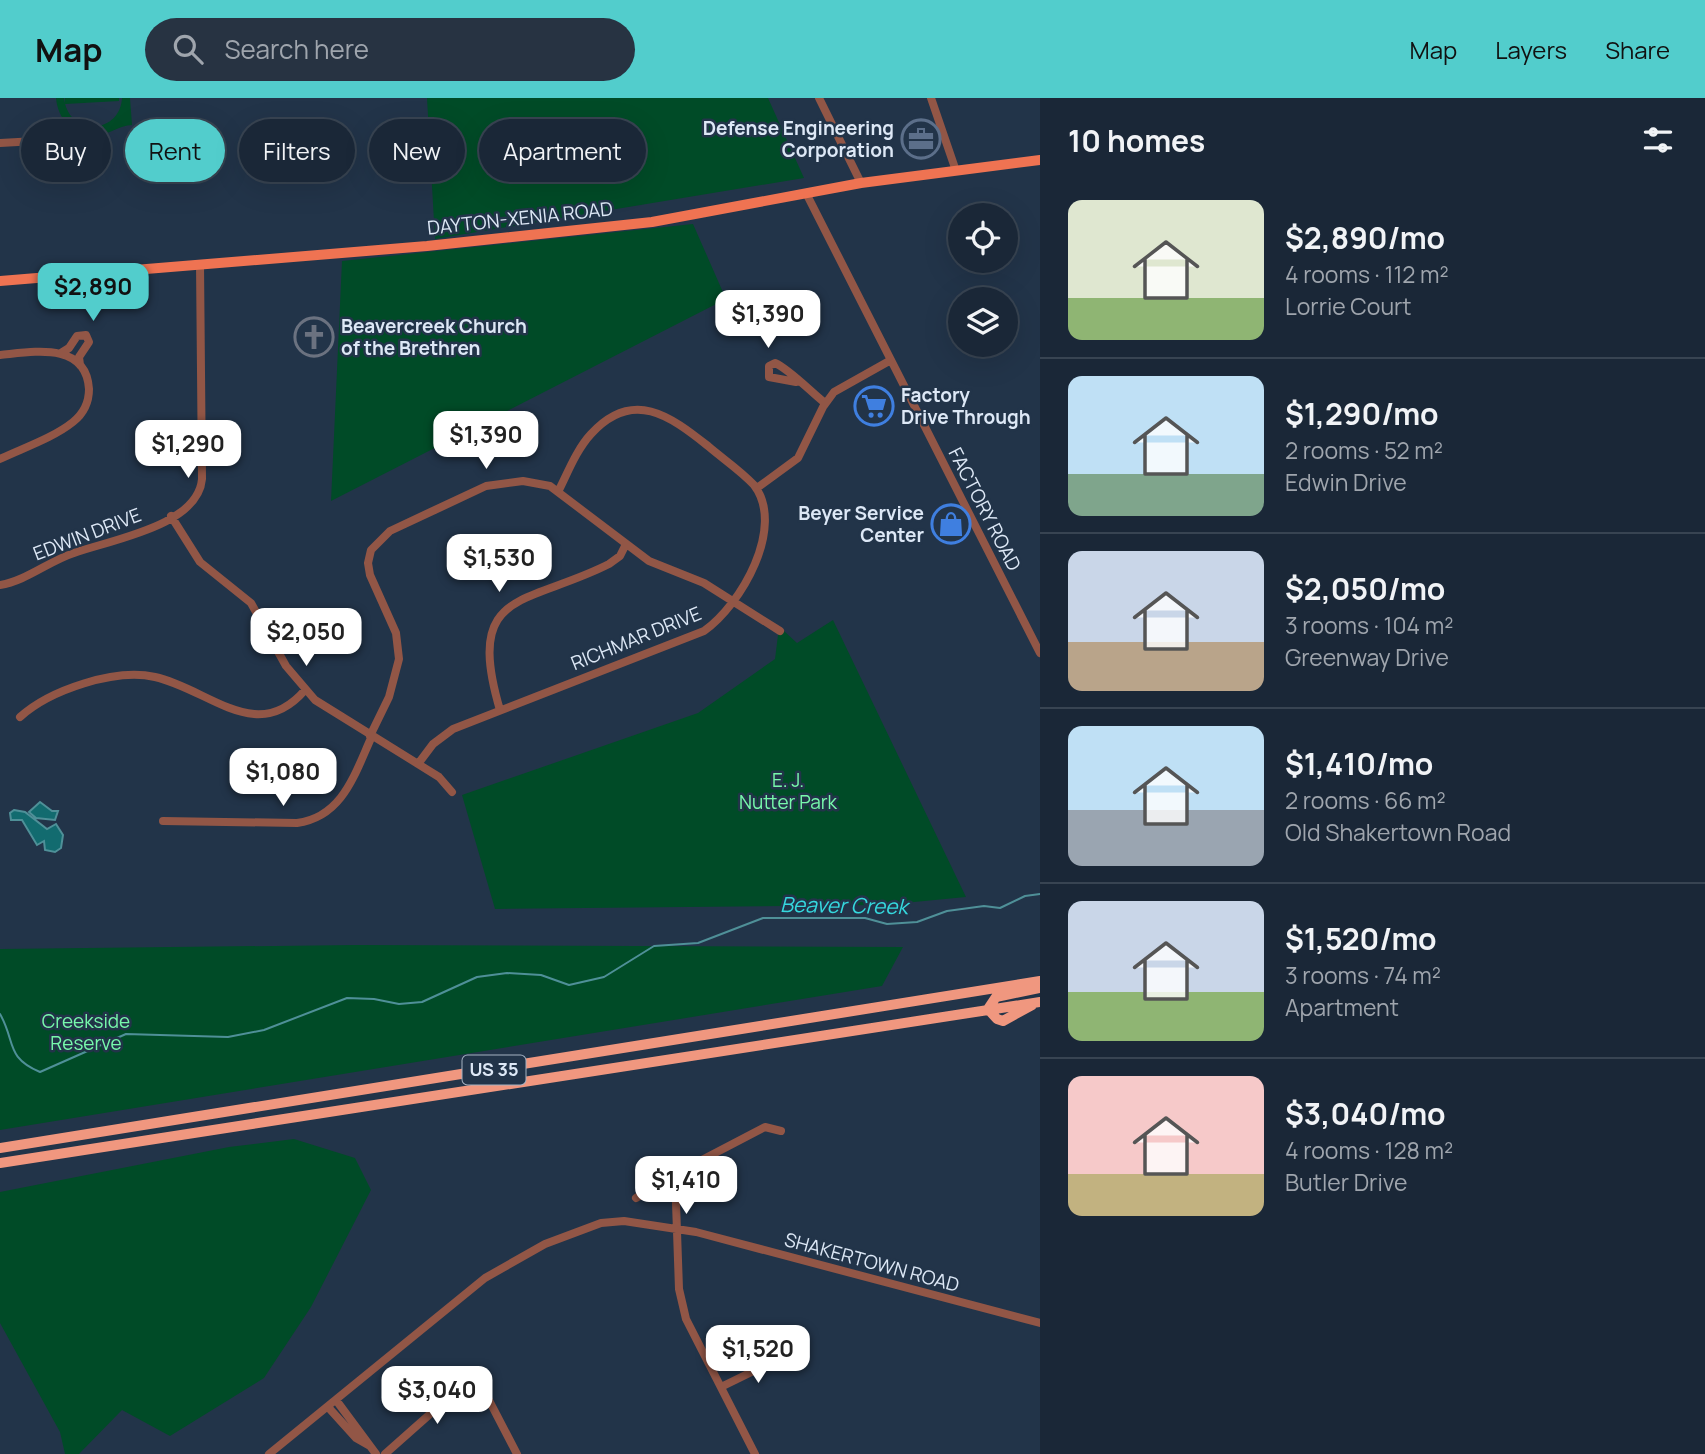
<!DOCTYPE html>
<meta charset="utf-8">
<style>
:root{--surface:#1a2737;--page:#273342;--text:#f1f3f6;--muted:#9fa5ad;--line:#384452;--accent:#52cdcc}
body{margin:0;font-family:Manrope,sans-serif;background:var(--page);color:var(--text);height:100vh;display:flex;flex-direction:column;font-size:26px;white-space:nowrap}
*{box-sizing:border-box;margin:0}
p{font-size:23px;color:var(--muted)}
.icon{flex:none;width:38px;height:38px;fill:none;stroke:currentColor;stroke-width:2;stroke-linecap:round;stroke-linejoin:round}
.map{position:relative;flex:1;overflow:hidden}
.side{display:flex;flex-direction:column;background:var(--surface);width:665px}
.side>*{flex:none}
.hud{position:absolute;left:21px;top:21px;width:665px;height:63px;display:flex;gap:14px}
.fabs{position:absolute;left:948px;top:105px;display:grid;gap:14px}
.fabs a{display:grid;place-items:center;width:70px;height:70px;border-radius:50%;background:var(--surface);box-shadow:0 7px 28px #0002,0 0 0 2px var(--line);font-size:35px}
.price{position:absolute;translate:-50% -60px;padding:0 16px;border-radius:14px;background:#fff;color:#222;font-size:23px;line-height:46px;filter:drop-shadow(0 2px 4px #0008)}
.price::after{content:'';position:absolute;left:50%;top:42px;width:21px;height:16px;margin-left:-10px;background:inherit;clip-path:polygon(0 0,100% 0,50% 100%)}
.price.current{background:var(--accent);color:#111}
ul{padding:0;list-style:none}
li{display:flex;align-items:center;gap:21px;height:175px;padding:0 28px}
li+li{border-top:2px solid var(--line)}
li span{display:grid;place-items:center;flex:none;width:196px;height:140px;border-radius:14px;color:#555}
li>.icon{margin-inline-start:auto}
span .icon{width:84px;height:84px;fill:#fffc;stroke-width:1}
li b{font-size:30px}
h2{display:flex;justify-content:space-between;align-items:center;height:84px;padding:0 28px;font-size:30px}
.tag{padding:0 24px;border-radius:32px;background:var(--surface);box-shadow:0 7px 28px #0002,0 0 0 2px var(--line);font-size:24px;line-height:63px}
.tag.current{background:var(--accent);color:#111}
header{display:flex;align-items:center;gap:42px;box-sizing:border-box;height:98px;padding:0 35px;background:var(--accent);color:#111}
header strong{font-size:33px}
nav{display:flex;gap:38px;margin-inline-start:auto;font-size:24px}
.search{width:490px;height:63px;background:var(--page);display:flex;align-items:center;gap:18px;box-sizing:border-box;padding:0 24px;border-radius:38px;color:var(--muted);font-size:26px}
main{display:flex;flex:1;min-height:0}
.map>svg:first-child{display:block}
.green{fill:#004b27}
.water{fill:#126b6f;stroke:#4f9098;stroke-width:2}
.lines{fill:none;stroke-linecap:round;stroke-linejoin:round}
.stream{stroke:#4f9098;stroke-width:2}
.minor{stroke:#925646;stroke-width:8}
.major{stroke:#ef7352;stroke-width:10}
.highway{stroke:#f0977f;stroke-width:10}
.labels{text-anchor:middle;stroke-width:5;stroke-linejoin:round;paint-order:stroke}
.shield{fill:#223449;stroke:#a5b2c2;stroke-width:2}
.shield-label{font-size:18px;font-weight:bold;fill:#dde8f6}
.poi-label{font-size:19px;font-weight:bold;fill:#dde8f6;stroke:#223449;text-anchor:end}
.street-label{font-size:19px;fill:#dde8f6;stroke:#223449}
.park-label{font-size:19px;fill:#77f9ab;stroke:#223449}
.water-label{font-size:21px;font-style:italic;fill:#35d8de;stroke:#223449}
</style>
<header>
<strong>Map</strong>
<div class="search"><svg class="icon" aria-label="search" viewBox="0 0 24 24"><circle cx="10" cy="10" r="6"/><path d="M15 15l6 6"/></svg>Search here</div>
<nav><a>Map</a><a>Layers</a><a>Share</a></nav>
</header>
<main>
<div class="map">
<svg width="1040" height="1356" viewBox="0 0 1040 1356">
<rect width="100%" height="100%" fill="#223449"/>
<!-- green -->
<path class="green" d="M56,0h8c2,17 13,28 30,29 16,-2 27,-12 28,-29h8l2,27c-13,1 -19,7 -31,10 -25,5 -43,-14 -45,-37z
M65,0h54v3l-54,3z
M427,0h341l36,80 -369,61z
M693,126l33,75 -395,202 11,-240z
M833,522l133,277 -83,8 -388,4 -33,-114 236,-82 77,-54 3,-24 6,-4 13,12z
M356,847l547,2 -21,39 -882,144v-181z
M294,1041l61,19 16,32 -60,117 -47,71 -94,58 -48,-26 -43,44h-14l-5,-22 -60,-109v-131l229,-45z"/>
<!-- water -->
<path class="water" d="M40,704l12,9h6l-3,9 -19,-2 -7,-6z
M14,712l11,2 22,17 9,-5 7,11 -2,13 -6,4 -10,-2 -1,-9 -7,4 -15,-25h-11l-1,-7z"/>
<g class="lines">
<!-- stream -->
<path class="stream" d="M0,916c16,28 5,43 40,58l86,-38 102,3 36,-7 83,-32 27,1 25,5 23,-2 55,-25 30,-4 34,2 28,10 35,-8 50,-31 44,-3 65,-25h102l22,6 30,-2 30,-11 37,-5 16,2 25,-12 15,-2"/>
<!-- minor -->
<path class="minor" d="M819,0l42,85
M931,0l24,70
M0,45l36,-2
M806,95l234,460
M61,255l8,-5 8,-12 9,-1 3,7 -10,15 1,8
M0,257c32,-3 86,-14 89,34 0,13 -6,25 -16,33 -20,16 -50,26 -73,37
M796,284l-27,-5v-11l6,-3c14,6 36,29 50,40
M757,390l41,-30 25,-51 11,-15 57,-32
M171,418l29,46 51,41 35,63 29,34 124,77 13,15
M0,487c26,-4 49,-24 74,-32 36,-13 124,-27 128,-74l-2,-215
M500,612c-36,-122 26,-104 109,-146l11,-8 6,-12
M20,619c30,-27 95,-49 135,-40 54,12 102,69 150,13
M370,638l19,-39 10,-38 -3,-26 -26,-58 -2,-12 3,-13 19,-19 96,-45 37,-5 27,5 99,75 55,22 76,48
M418,666l15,-20 20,-15 251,-98c37,-26 82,-104 50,-146 -14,-15 -31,-26 -46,-39 -38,-30 -75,-58 -117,-12 -14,15 -23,38 -32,56
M163,723l134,2c46,-6 58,-50 75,-87
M636,1100l39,-24
M721,1289l61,-30
M336,1302l40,54
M328,1309l28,31 14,8
M269,1356l216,-176 60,-34 56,-21 23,-2 72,11 344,91
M385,1356l62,-55 32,-18 38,73
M755,1356l-69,-135 -7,-30 -4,-115 90,-47 16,4"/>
<!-- major -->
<path class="major" d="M0,183l427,-35 225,-24 209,-39 179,-23"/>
<!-- highway -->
<path class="highway" d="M988,911l9,10 6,2 29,-16
M988,911l8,-12 44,-9
M0,1050l1040,-167
M0,1065l1040,-161"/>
</g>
<!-- icons -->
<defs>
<g id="office-ring" transform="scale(2.0125)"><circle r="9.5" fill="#223449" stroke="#5c6f8a" stroke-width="1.5"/><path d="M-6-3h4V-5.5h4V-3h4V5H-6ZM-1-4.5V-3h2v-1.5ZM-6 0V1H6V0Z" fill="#5c6f8a"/></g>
<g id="church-ring" transform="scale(2.0125)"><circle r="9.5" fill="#223449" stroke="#6b7280" stroke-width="1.5"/><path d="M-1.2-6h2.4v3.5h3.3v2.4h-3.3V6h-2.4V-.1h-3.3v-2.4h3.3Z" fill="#6b7280"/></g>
<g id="supermarket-ring" transform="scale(2.0125)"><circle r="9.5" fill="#223449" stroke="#3f7fe0" stroke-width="1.5"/><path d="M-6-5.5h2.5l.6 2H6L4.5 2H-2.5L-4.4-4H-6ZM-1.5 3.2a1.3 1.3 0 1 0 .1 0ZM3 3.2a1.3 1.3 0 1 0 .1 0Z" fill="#3f7fe0"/></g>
<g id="shop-ring" transform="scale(2.0125)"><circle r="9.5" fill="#223449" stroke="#3f7fe0" stroke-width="1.5"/><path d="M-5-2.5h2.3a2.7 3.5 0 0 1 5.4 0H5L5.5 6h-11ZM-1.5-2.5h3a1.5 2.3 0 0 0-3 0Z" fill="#3f7fe0"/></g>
</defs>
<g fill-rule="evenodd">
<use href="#office-ring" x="921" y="41"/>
<use href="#church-ring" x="314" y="239"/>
<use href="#supermarket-ring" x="874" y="308"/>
<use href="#shop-ring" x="951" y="426"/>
</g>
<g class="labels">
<!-- shield labels -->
<rect class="shield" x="462.5" y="957.5" width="63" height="29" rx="5"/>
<g class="shield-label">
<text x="494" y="978">US 35</text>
</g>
<!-- poi labels -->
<g class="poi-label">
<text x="894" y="37">Defense Engineering<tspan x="894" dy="22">Corporation</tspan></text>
<text x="341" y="235" text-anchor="start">Beavercreek Church<tspan x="341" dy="22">of the Brethren</tspan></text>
<text x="901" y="304" text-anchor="start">Factory<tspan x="901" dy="22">Drive Through</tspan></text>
<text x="924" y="422">Beyer Service<tspan x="924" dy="22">Center</tspan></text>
</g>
<!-- street labels -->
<g class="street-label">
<text transform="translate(520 120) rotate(-6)" y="7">DAYTON-XENIA ROAD</text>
<text transform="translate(985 411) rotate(63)" y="7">FACTORY ROAD</text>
<text transform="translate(87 436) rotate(-21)" y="7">EDWIN DRIVE</text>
<text transform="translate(636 540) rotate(-22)" y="7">RICHMAR DRIVE</text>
<text transform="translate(872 1164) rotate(15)" y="7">SHAKERTOWN ROAD</text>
</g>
<!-- park labels -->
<g class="park-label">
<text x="788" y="689">E. J.<tspan x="788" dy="22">Nutter Park</tspan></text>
<text x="86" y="930">Creekside<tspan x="86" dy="22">Reserve</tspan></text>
</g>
<!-- water labels -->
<g class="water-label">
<text transform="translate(844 808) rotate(1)" y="7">Beaver Creek</text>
</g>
</g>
</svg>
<div class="fabs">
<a><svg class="icon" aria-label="locate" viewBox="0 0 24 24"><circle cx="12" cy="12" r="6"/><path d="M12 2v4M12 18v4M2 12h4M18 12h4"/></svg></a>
<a><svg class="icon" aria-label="layers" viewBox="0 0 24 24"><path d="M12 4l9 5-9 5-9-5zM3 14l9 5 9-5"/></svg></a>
</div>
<b class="price current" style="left:93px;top:225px">$2,890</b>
<b class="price" style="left:768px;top:252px">$1,390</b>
<b class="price" style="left:486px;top:373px">$1,390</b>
<b class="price" style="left:188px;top:382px">$1,290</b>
<b class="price" style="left:499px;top:496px">$1,530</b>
<b class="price" style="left:306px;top:570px">$2,050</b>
<b class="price" style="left:283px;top:710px">$1,080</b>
<b class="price" style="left:686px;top:1118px">$1,410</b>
<b class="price" style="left:758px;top:1287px">$1,520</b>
<b class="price" style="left:437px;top:1328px">$3,040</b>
<div class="hud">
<a class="tag">Buy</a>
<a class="tag current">Rent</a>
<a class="tag">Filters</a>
<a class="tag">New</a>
<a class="tag">Apartment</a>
</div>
</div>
<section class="side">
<h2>10 homes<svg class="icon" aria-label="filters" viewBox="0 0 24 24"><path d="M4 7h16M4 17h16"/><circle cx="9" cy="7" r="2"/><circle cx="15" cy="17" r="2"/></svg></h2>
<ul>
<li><span style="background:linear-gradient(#dfe7d0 70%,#8fb573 0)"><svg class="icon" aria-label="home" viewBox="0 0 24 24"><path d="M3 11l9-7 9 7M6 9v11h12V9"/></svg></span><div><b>$2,890/mo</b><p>4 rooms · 112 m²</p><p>Lorrie Court</p></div></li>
<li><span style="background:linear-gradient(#bfe0f5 70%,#7fa58c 0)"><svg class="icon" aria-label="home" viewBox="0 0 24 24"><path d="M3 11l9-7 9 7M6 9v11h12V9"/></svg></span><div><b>$1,290/mo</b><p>2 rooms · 52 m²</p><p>Edwin Drive</p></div></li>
<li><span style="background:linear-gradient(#c9d6e8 65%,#b9a48a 0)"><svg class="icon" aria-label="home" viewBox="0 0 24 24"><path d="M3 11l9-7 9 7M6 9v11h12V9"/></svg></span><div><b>$2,050/mo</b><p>3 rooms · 104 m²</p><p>Greenway Drive</p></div></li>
<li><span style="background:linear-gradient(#bfe0f5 60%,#9aa5b1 0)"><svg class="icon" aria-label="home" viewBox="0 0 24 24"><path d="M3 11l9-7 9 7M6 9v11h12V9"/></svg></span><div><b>$1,410/mo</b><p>2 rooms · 66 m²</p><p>Old Shakertown Road</p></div></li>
<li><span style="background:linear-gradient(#c9d6e8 65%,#8fb573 0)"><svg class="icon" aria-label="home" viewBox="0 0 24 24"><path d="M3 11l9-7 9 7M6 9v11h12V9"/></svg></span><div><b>$1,520/mo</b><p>3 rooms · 74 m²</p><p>Apartment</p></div></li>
<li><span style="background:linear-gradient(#f6c9c9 70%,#c2b280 0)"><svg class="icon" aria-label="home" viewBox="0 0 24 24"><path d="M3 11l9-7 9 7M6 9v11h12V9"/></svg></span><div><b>$3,040/mo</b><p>4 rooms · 128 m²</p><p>Butler Drive</p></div></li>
</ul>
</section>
</main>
